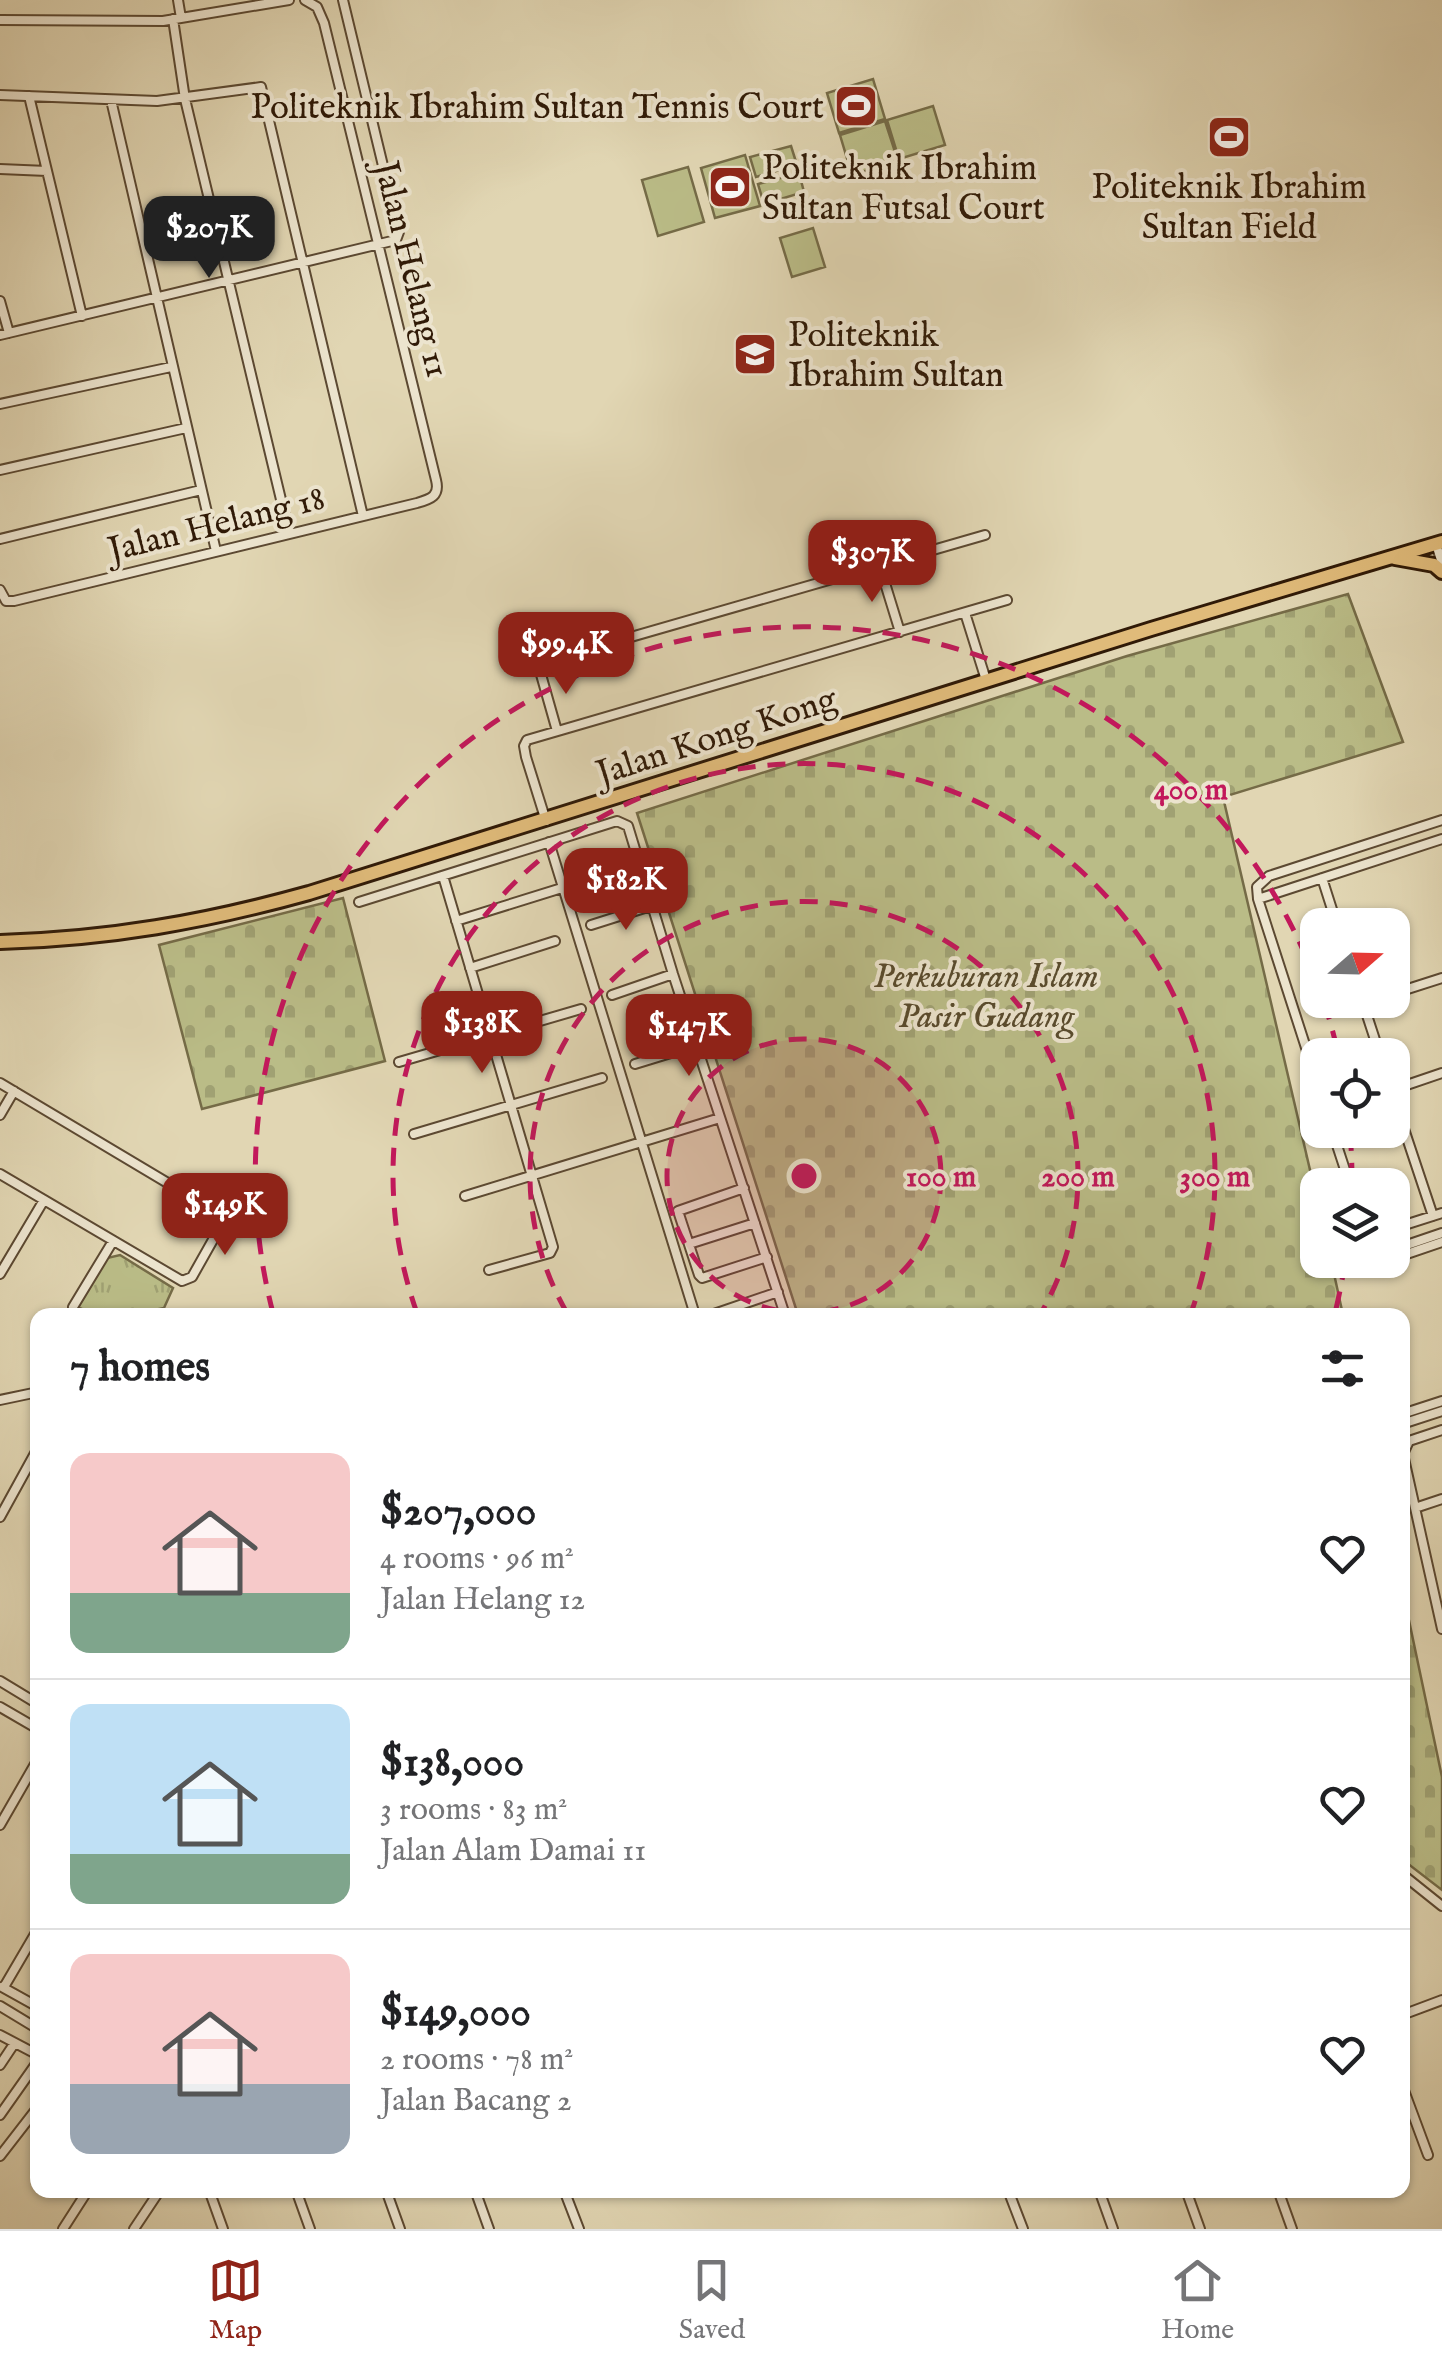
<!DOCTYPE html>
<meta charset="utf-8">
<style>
:root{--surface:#fff;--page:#f2f2f2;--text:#202124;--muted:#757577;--line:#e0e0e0;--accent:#8f2418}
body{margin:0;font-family:"IM FELL English",serif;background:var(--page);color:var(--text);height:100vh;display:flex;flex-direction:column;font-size:38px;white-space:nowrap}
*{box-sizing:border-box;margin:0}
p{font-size:32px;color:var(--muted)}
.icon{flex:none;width:55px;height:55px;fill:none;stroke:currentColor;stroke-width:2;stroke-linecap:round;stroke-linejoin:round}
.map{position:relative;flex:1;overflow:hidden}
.panel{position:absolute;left:30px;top:1308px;width:1380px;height:890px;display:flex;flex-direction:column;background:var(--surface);border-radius:20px;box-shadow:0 2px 8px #0004}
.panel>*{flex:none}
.needle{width:65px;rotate:70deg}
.fabs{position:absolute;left:1300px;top:908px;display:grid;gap:20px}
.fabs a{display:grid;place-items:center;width:110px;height:110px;border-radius:20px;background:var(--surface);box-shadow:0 2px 8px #0004;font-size:50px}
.price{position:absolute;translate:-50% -85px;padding:0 22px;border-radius:20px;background:var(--accent);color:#fff;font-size:32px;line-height:65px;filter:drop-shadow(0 2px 5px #0008)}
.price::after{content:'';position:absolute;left:50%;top:60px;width:30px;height:22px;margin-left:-15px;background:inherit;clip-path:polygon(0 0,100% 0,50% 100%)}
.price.selected{background:#222;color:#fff}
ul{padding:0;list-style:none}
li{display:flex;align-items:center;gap:30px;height:250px;padding:0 40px}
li+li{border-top:2px solid var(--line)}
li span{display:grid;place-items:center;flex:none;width:280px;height:200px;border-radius:20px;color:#555}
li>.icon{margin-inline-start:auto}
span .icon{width:120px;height:120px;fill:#fffc;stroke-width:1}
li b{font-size:42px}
h2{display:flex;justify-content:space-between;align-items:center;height:120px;padding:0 40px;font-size:42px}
.menu{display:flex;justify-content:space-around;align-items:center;height:140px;border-top:2px solid var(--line);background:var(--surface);font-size:28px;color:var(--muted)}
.menu a{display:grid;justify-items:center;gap:5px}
.menu .selected{color:var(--accent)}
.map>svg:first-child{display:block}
.green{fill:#babc87;stroke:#756b47;stroke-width:2.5}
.cemetery{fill:url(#cemetery-stones);stroke:#756b47;stroke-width:2.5}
.park{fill:url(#park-tufts);stroke:#756b47;stroke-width:2.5}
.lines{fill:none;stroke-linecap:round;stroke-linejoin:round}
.street-casing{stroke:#5c4932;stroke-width:12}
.primary-casing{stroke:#301a07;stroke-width:18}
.street{stroke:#ece4ce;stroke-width:8}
.primary{stroke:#e0bb7a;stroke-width:12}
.ring{fill:none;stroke:#c2185b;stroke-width:5;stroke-dasharray:18 12}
.labels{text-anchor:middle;stroke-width:8;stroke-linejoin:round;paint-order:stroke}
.poi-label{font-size:35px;fill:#301a07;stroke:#ece4ce;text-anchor:start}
.street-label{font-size:35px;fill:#301a07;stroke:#ece4ce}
.park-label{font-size:35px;font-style:italic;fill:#594b2d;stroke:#ece4ce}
.centre{fill:#c2185b;stroke:#ece4ce;stroke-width:5}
.ring-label{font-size:30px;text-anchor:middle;font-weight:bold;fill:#c2185b;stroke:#ece4ce;stroke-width:8;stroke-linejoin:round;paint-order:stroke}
</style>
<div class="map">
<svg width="1442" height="2229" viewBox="0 0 1442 2229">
<defs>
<pattern id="cemetery-stones" width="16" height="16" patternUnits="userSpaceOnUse" patternTransform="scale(2.5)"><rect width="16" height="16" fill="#babc87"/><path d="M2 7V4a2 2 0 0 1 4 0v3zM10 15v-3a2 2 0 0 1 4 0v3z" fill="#a0a173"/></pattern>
<pattern id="park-tufts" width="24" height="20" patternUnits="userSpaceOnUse" patternTransform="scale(2.5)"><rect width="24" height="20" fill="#babc87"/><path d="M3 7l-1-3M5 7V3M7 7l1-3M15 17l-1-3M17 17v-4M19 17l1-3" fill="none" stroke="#a0a173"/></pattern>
</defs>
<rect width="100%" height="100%" fill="#e1d6b3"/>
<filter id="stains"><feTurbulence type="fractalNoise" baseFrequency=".002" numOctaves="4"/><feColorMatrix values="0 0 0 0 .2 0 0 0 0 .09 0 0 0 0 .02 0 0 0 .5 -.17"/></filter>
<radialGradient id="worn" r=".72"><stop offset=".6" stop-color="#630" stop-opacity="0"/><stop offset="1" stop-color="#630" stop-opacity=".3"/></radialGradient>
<!-- green -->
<path class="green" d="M873,79l12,40 -46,14 -12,-40z
M933,106l12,39 -46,14 -12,-39z
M885,121l13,40 -46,14 -12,-40z
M791,146l6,19 -41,12 -6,-20z
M745,155l15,51 -45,12 -14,-50z
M688,167l16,55 -46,14 -16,-56z
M799,173l5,19 -40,12 -6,-20z
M813,228l12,39 -33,10 -12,-39z"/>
<!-- cemetery -->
<path class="cemetery" d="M1348,594l55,148 -180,55 94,403 1,60h13l12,55h-545l-161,-502 490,-157z
M343,898l42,163 -183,48 -43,-164z
M1403,1592l39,185v113l-39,-30z"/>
<!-- park -->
<path class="park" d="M120,1255l53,33 -9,20c-29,6 -60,14 -86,-1l29,-49z"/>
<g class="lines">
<!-- street casing -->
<g class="street-casing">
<path id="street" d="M178,0l3,18
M173,19l12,80 104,434
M0,20l163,1 126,-21
M0,95l157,6 104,-14 102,429
M29,96l53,220
M111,100l105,451
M0,169l47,2
M0,301l9,32
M0,335l396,-95 3,-8 -56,-232
M0,404l171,-37
M0,470l186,-42
M0,539l201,-49
M1436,544l6,19
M880,567l20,65
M0,590l6,11h8l403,-98c14,-4 23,-7 19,-23l-112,-457 -7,-16 -12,-7
M965,613l21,67
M557,731l-17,-60 11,-11 434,-125
M546,821l-20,-64 -2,-11 3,-6 480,-140
M549,842l146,473
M443,876l110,371 -3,6 -61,17
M1322,878l15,47
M1258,899l184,-60
M359,902l258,-81 11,5 45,148 112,341
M456,921l183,-57
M591,925l60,-19
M470,968l85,-27
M1392,994l50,-16
M612,995l61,-21
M1362,1000l18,55
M399,1062l182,-53
M635,1064l62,-19
M0,1083l218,130 5,9 -31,55 -10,4 -182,-107
M1318,1085l-60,-186 -1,-12 12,-11 173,-56
M1392,1090l50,-17
M1392,1093l41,123
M0,1115l14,-24
M1332,1130l18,55
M414,1134l188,-56
M744,1188l-66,23 21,64 3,3 65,-21
M465,1196l255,-78
M1392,1229l50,-16
M689,1244l66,-21
M1392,1250l50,-17
M1392,1259l50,-17
M1366,1260l2,6 21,-6
M0,1274l44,-74
M73,1307l40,-66
M711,1315l67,-23
M0,1400l38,-8
M1402,1414l40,-13
M1402,1424l40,-13
M1442,1430l-33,11 -6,13 39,175
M1415,1508l27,-9
M0,1517l38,-69
M0,1681l38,23
M0,1707l38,22
M0,1825l38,-66
M1402,1874l40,32
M2,1987l36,20
M4,1987l34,-58
M0,2006l38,23
M1402,2015l40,-15
M0,2035l38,20
M0,2065l14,-21
M1402,2085l26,70
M0,2115l38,-54
M0,2156l38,-49
M209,2190l14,39
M296,2190l14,39
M386,2190l14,39
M475,2190l14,39
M564,2190l15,39
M1008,2190l15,39
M1099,2190l14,39
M1186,2190l14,39
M1278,2190l14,39
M63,2229l25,-39
M134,2229l26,-39"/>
</g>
<!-- primary casing -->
<g class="primary-casing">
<path id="primary" d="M1395,558l39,7 8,7
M0,942c108,-3 205,-20 309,-49l842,-264 291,-87"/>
</g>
<!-- street -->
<use href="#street" class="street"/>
<!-- primary -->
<use href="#primary" class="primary"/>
</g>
<!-- distance rings -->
<circle cx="804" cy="1176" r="137" fill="#c2185b" fill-opacity=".12"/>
<g class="ring">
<circle cx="804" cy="1176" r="137"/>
<path d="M567 1313A274 274 0 1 1 1041 1313"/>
<path d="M417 1313A411 411 0 1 1 1191 1313"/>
<path d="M1345 1262A548 548 0 0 1 1335 1313M273 1313A548 548 0 0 1 1317 984M1324 1002A548 548 0 0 1 1338 1053M1350 1133A548 548 0 0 1 1352 1181"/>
</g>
<!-- icons -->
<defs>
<g id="stadium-square" transform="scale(2.25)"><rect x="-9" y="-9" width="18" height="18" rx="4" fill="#8f2418" stroke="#ece4ce"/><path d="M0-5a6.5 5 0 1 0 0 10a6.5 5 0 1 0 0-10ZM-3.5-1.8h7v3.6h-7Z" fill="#fff"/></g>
<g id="university-square" transform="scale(2.25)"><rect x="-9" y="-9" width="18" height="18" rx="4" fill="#8f2418" stroke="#ece4ce"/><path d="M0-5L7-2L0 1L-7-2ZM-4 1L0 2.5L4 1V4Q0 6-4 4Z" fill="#fff"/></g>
</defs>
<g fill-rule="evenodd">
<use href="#stadium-square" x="856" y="106"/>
<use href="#stadium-square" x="1229" y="137"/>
<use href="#stadium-square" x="730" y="187"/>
<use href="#university-square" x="755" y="354"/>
</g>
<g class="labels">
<!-- poi labels -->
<g class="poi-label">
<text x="824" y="118" text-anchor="end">Politeknik Ibrahim Sultan Tennis Court</text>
<text x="762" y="179">Politeknik Ibrahim<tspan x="762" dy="40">Sultan Futsal Court</tspan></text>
<text x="1229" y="198" text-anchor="middle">Politeknik Ibrahim<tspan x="1229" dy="40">Sultan Field</tspan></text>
<text x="788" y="346">Politeknik<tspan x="788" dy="40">Ibrahim Sultan</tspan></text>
</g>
<!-- street labels -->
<g class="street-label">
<text transform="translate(413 269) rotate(76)" y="12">Jalan Helang 11</text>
<text transform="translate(216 523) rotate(-14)" y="12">Jalan Helang 18</text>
<text transform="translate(716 735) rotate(-18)" y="12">Jalan Kong Kong</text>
</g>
<!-- park labels -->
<g class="park-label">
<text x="986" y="987">Perkuburan Islam<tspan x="986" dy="40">Pasir Gudang</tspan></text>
</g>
</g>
<circle cx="804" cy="1176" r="15" class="centre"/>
<g class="ring-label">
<text x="1191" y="799">400 m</text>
<text x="941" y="1186">100 m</text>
<text x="1078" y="1186">200 m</text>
<text x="1215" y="1186">300 m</text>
</g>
<rect width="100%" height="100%" filter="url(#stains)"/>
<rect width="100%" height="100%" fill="url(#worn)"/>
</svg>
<div class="fabs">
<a><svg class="needle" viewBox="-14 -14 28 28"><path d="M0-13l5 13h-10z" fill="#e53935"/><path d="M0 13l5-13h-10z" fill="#757577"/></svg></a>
<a><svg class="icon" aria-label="locate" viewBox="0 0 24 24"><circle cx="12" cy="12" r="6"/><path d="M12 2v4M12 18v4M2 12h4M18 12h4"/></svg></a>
<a><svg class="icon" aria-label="layers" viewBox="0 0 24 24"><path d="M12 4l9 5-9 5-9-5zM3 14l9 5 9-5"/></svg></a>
</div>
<b class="price selected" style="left:209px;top:281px">$207K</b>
<b class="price" style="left:872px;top:605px">$307K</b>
<b class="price" style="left:566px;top:697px">$99.4K</b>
<b class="price" style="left:626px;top:933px">$182K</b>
<b class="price" style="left:482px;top:1076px">$138K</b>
<b class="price" style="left:689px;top:1079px">$147K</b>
<b class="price" style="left:225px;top:1258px">$149K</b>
<section class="panel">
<h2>7 homes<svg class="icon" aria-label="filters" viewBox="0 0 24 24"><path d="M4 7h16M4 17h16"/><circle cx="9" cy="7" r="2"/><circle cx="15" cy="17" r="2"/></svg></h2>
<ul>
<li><span style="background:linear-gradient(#f6c9c9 70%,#7fa58c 0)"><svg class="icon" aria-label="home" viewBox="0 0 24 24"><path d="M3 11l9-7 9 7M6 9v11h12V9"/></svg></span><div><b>$207,000</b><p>4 rooms · 96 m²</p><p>Jalan Helang 12</p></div><svg class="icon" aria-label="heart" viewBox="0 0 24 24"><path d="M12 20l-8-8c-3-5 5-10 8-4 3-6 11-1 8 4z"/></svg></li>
<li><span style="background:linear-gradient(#bfe0f5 75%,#7fa58c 0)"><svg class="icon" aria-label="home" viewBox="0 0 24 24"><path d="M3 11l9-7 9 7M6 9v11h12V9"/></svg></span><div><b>$138,000</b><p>3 rooms · 83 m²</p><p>Jalan Alam Damai 11</p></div><svg class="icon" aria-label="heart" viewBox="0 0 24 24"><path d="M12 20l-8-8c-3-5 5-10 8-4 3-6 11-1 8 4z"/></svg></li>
<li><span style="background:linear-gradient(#f6c9c9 65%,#9aa5b1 0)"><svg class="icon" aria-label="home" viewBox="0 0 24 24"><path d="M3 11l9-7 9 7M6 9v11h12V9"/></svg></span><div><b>$149,000</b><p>2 rooms · 78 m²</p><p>Jalan Bacang 2</p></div><svg class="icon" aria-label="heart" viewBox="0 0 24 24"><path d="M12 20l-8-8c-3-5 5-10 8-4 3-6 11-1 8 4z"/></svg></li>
</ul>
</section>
</div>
<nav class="menu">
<a class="selected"><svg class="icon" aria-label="map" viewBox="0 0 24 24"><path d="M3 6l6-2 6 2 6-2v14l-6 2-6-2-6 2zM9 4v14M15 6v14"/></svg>Map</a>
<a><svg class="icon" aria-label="saved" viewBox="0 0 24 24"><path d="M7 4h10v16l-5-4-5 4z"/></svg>Saved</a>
<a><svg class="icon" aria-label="home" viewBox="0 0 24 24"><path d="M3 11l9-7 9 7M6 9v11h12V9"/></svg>Home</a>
</nav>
